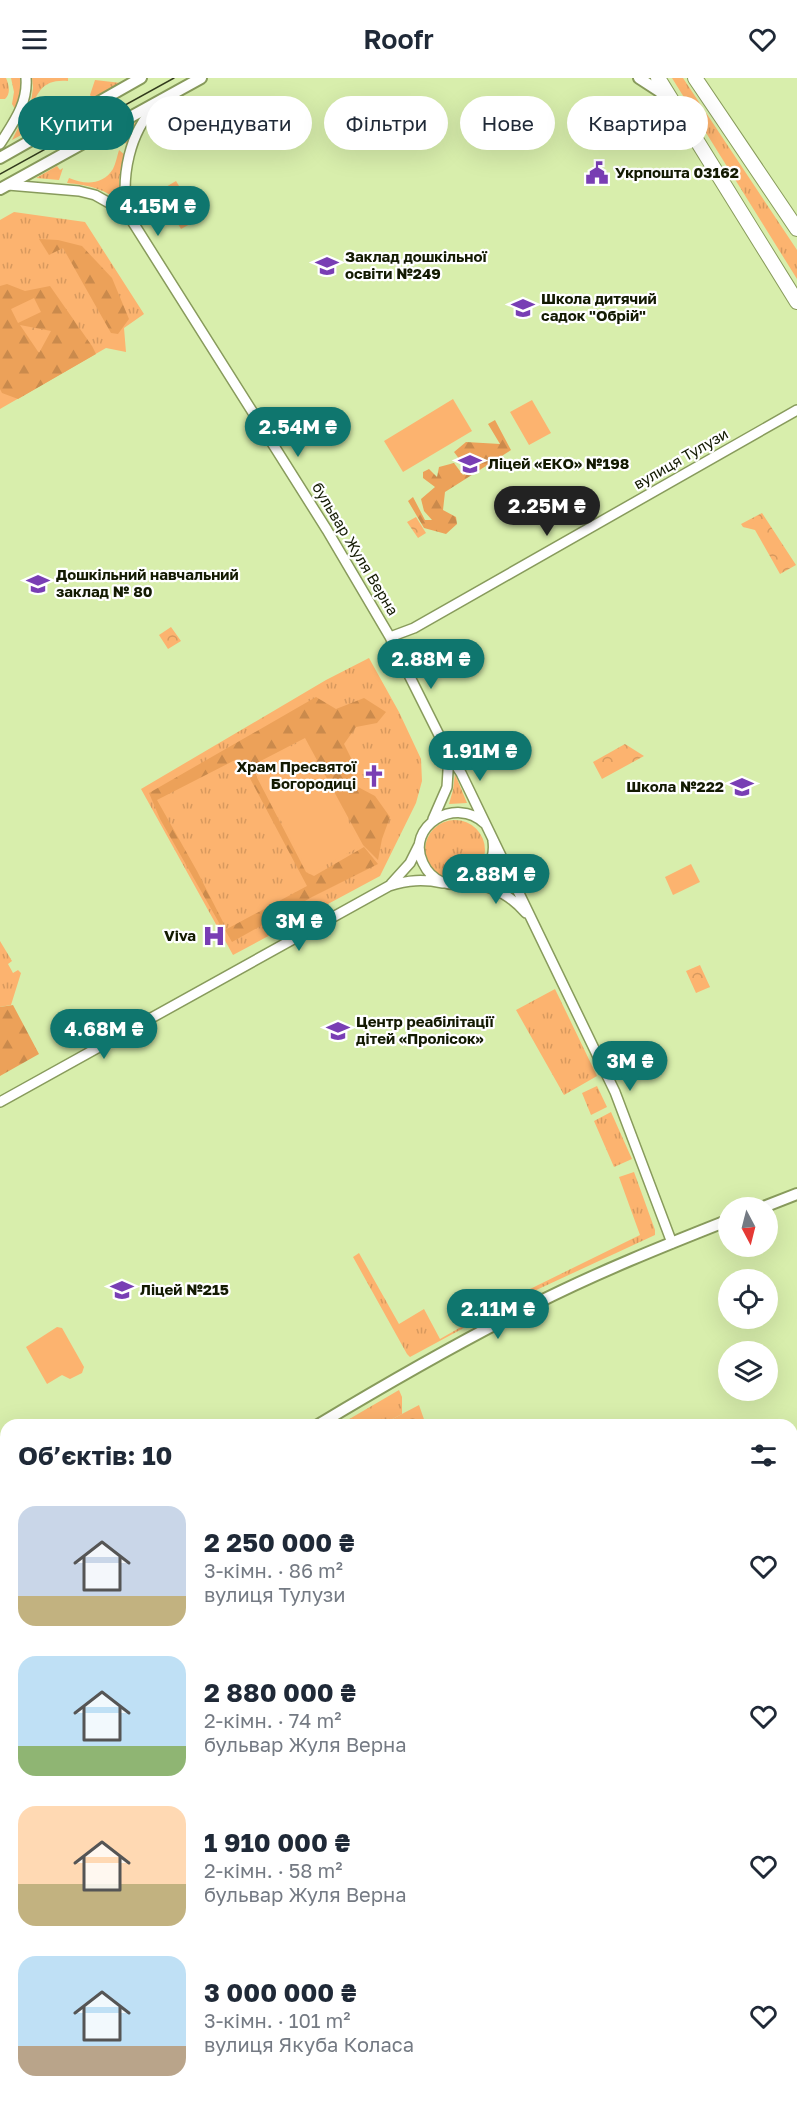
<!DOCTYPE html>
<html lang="uk">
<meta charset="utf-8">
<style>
:root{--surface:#fff;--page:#f2f2f3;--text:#1f2937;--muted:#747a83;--accent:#0f766e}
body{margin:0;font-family:"Golos Text",sans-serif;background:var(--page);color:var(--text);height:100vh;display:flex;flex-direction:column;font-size:22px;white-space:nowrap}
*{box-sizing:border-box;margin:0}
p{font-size:20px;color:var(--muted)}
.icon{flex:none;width:33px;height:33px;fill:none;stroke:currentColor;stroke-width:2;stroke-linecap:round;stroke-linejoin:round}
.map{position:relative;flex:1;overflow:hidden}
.panel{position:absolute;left:0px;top:1341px;width:798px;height:686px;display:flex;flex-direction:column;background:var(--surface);border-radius:18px 18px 0 0;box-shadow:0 6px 24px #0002}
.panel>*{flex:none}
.guide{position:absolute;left:18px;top:18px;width:762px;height:54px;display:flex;gap:12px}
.needle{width:39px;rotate:173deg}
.buttons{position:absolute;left:718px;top:1119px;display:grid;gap:12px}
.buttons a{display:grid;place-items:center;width:60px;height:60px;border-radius:50%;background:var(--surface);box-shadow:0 6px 24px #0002;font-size:30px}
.price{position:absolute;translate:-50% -51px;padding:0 14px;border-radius:21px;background:var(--accent);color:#fff;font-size:20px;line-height:39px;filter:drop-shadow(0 2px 3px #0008)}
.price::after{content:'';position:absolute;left:50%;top:36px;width:18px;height:14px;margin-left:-9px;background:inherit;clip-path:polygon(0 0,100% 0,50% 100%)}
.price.active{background:#222;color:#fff}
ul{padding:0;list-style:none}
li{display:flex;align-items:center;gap:18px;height:150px;padding:0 18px}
li span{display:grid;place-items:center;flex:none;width:168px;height:120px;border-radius:18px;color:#555}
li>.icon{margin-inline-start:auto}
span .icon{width:72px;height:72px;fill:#fffc;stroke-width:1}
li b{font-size:26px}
h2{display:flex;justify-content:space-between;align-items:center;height:72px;padding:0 18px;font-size:26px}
.tag{padding:0 21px;border-radius:27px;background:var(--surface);box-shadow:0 6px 24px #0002;font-size:21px;line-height:54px}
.tag.active{background:var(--accent);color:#fff}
header{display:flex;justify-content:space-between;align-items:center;height:78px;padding:0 18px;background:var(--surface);font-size:27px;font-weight:600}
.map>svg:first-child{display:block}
.grass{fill:url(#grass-tufts)}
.forest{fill:url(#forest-firs)}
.park{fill:url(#park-crowns)}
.pitch{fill:#fcb36f}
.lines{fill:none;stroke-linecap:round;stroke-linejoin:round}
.minor-casing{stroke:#889b5c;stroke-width:12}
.major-casing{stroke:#889b5c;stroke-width:14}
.highway-casing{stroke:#889b5c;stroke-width:16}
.minor{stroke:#fff;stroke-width:9}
.major{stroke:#fff;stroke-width:10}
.highway{stroke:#fff;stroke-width:14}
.tram{stroke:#333c1e;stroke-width:1.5}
.labels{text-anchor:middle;stroke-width:4.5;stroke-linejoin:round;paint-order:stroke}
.poi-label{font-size:15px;font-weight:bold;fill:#131a02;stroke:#fff;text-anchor:start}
.street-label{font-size:15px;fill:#131a02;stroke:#fff}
</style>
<header><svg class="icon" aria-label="menu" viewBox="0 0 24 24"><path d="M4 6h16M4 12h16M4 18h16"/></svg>Roofr<svg class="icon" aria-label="heart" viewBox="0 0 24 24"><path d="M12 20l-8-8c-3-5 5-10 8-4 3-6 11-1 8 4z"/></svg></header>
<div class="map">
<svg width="797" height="2026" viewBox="0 0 797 2026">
<defs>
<pattern id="grass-tufts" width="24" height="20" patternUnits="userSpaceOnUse" patternTransform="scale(1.5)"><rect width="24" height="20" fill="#fcb36f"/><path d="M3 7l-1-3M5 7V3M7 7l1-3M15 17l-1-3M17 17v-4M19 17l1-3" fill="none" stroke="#d7995e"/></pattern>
<pattern id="forest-firs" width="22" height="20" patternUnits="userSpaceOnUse" patternTransform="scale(1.5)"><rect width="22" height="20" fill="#eca159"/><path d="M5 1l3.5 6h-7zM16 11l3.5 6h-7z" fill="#ca8a4c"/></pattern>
<pattern id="park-crowns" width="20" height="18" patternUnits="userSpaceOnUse" patternTransform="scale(1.5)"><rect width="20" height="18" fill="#fcb36f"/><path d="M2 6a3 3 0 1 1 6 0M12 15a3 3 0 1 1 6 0" fill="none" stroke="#d7995e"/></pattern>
</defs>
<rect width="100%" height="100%" fill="#d8eeac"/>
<!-- grass -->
<path class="grass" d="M0,0h6c3,7 5,16 -1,21h-5z
M11,0h9c2,11 0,21 -5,31l-3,-5 2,-12z
M32,0h36v3c-25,-2 -29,10 -38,28l3,-21z
M672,0h11l114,172v29z
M95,2l26,3 -28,16 -3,-4z
M22,42l16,6 -26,14z
M138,43l-10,23 -21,-5z
M119,72l6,5c-6,18 -8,31 -3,49 -15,-15 -34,-19 -55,-21l2,-5c16,7 34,7 44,-9 3,-6 4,-13 6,-19z
M57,88l3,4 3,-2 -4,12 -23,-2z
M14,134l71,10 59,92 -20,14 2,24 -20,-4 -106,61v-189z
M369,580l30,54 22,47 1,22 -6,22 -36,73 -147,79 -92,-166 185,-109z
M455,696l12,29 -18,1 4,-14z
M425 772a30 30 0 1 1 60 0a30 30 0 1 1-60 0Z
M501,785l19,34 -13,-8 -20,-7z
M0,863l12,20 -4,3 5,9 5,-3 3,3 -10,32 -11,2z
M555,911l42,87 -33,19 -48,-85z
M597,1008l10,21 -16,8 -9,-22z
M611,1034l21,47 -18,8 -20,-46z
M634,1094l21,58v5l-123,57 -2,-3 110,-54 -21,-58z
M359,1175l40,71 25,-15 16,30 84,-48 1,4 -115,62 -3,-3 -54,-97z
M399,1312l3,7v17l-21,11h-42z"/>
<!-- forest -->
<path class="forest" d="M39,161l19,1 24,6 30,32 17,41 -11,15 -7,-1 -48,-85 -14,7z
M7,206l18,7 25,-5 42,60 4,8 -78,45 -16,-6 -2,-4v-103z
M495,342l16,30 -66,42 -2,18 13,7 1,7 -11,10 -22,-6 -16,-27 5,-4 12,23h7l-8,-9 -3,-12 14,-12 -12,-9v-6l6,-3 8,8 2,-10 15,-4 9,12 6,-3 -15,-20 12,-10 34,2 -12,-20z
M316,619l20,12 28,-11 22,14 -9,11 -21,4 -12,17 9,18 5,25 17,9 15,21 -8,22 -4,21 -15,-15 -58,-107 -54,28 55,106 8,4 50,-29 14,17 -66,33 -80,45 -7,-12 82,-44 -62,-117 -8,-10 -80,41 40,71 26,51 -1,6 -62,-109 -11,-26z
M13,927l26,49 -39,22v-69z
M7,2021h25l26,5h-58v-4z
M99,2021h365l-63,5h-301z"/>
<!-- park -->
<path class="park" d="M20,247l31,6 -12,22z
M762,435l34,52 -16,9 -25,-44 -12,-3 -2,-3z
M416,439l10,16 -8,5 -11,-16z
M171,549l10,14 -13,8 -9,-14z
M625,666l19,12 -42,23 -9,-17z
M700,887l10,22 -14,6 -10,-22z
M419,1327l7,20h-45z
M6,1557v347l-6,-1v-342z
M100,2021h33l-3,5h-27z"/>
<!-- pitch -->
<path class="pitch" d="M515,28l11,20 -12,6 -11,-19z
M176,103l23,38 -18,10 -22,-38z
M34,220l7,14 -23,11 -7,-14z
M453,321l19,32 -69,41 -19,-31z
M532,322l19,33 -22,12 -19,-33z
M305,661l56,107 -52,28 -56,-107z
M691,786l9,18 -27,13 -8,-18z
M57,1249l5,1 22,39 -2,6 -12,6 -8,-4 -15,9 -21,-37z"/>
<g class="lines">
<!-- minor casing -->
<g class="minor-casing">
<path id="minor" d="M156,27c-27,28 -35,71 -29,108l200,317 63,107 59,118 12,18 154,319 57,151
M0,66c13,-21 28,-40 26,-66
M8,107l71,6 16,4 32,18
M390,559l24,-9 383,-218
M433,741l14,-32 2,-32
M484,745c-28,-27 -79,3 -61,40 18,39 76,21 70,-22
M391,806l19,-21 9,-18
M468,807c24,-1 43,11 58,28
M0,1024l389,-216c19,-6 34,-7 54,-3"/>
</g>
<!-- major casing -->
<g class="major-casing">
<path id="major" d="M639,0l20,13 8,8
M0,80l141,-80
M0,111l201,-111
M761,1130l36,-14
M318,1347c70,-42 141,-83 215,-120 63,-32 130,-59 196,-85
M0,1540l6,-4"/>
</g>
<!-- highway casing -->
<g class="highway-casing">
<path id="highway" d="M658,0l139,224
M695,0l102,151"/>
</g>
<!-- minor -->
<use href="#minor" class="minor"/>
<!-- major -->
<use href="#major" class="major"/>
<!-- highway -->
<use href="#highway" class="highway"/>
<!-- tram -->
<path class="tram" d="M0,96l174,-96"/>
</g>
<!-- icons -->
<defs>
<g id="civic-bare" transform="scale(1.8)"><path d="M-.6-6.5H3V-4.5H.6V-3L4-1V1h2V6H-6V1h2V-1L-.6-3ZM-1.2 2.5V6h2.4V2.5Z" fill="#793eb4" stroke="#fff" stroke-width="2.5" paint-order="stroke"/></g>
<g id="school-bare" transform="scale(1.8)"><path d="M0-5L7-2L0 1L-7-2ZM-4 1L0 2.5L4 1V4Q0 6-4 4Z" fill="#793eb4" stroke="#fff" stroke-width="2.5" paint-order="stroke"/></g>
<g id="church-bare" transform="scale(1.8)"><path d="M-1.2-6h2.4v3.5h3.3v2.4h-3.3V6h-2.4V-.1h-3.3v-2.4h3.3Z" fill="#793eb4" stroke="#fff" stroke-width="2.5" paint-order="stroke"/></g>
<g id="hospital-bare" transform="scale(1.8)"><path d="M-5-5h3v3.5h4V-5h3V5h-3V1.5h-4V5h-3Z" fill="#793eb4" stroke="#fff" stroke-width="2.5" paint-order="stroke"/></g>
</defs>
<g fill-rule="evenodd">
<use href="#civic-bare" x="597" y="95"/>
<use href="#school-bare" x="327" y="188"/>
<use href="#school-bare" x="523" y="230"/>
<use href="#school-bare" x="470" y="386"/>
<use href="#school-bare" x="38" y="506"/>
<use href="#church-bare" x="374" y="698"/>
<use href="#school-bare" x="742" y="709"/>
<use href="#hospital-bare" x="214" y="858"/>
<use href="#school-bare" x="338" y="953"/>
<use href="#school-bare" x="122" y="1212"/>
</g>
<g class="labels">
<!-- poi labels -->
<g class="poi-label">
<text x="615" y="100">Укрпошта 03162</text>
<text x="345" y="184">Заклад дошкільної<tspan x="345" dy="17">освіти №249</tspan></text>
<text x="541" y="226">Школа дитячий<tspan x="541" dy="17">садок "Обрій"</tspan></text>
<text x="488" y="391">Ліцей «ЕКО» №198</text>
<text x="56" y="502">Дошкільний навчальний<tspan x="56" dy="17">заклад № 80</tspan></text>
<text x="356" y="694" text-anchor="end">Храм Пресвятої<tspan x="356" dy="17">Богородиці</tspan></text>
<text x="724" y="714" text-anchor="end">Школа №222</text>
<text x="196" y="863" text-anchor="end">Viva</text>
<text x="356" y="949">Центр реабілітації<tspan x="356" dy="17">дітей «Пролісок»</tspan></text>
<text x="140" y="1217">Ліцей №215</text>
</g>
<!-- street labels -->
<g class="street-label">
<text transform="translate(681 381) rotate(-30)" y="5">вулиця Тулузи</text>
<text transform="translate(355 471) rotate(59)" y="5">бульвар Жуля Верна</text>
</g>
</g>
</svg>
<div class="buttons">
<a><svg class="needle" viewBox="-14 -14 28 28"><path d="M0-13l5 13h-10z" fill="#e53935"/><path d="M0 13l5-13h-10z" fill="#747a83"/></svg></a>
<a><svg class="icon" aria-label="locate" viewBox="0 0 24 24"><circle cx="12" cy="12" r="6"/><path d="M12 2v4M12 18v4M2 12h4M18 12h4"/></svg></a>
<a><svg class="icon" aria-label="layers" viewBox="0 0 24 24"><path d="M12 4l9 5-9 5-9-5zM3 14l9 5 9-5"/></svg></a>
</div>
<b class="price" style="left:158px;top:159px">4.15M ₴</b>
<b class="price" style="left:298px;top:380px">2.54M ₴</b>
<b class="price active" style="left:547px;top:459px">2.25M ₴</b>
<b class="price" style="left:431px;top:612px">2.88M ₴</b>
<b class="price" style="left:480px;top:704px">1.91M ₴</b>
<b class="price" style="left:496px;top:827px">2.88M ₴</b>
<b class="price" style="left:299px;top:874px">3M ₴</b>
<b class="price" style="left:104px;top:982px">4.68M ₴</b>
<b class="price" style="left:630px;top:1014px">3M ₴</b>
<b class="price" style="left:498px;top:1262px">2.11M ₴</b>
<div class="guide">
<a class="tag active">Купити</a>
<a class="tag">Орендувати</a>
<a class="tag">Фільтри</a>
<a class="tag">Нове</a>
<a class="tag">Квартира</a>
</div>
<section class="panel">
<h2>Об’єктів: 10<svg class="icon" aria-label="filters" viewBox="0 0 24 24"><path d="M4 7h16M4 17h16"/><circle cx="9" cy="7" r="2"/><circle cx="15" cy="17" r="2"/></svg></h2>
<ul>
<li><span style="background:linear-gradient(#c9d6e8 75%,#c2b280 0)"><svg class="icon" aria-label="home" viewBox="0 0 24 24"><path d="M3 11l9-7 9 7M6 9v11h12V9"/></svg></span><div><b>2 250 000 ₴</b><p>3-кімн. · 86 m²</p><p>вулиця Тулузи</p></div><svg class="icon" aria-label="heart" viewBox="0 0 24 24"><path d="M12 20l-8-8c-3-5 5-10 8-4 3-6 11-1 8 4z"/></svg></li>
<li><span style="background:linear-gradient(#bfe0f5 75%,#8fb573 0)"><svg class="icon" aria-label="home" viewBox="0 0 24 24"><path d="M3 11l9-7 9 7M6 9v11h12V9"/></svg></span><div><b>2 880 000 ₴</b><p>2-кімн. · 74 m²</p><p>бульвар Жуля Верна</p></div><svg class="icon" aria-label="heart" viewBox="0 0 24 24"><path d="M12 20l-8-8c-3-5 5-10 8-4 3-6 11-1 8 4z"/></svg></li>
<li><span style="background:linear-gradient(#ffd9b3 65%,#c2b280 0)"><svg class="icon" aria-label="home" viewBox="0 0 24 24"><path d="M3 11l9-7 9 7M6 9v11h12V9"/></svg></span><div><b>1 910 000 ₴</b><p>2-кімн. · 58 m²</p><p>бульвар Жуля Верна</p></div><svg class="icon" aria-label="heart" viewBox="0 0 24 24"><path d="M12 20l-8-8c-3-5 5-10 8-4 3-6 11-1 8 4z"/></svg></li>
<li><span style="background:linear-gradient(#bfe0f5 75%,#b9a48a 0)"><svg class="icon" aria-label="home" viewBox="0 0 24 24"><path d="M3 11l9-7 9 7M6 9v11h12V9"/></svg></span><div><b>3 000 000 ₴</b><p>3-кімн. · 101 m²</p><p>вулиця Якуба Коласа</p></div><svg class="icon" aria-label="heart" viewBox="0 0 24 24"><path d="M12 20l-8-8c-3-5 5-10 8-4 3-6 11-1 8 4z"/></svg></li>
</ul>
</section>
</div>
